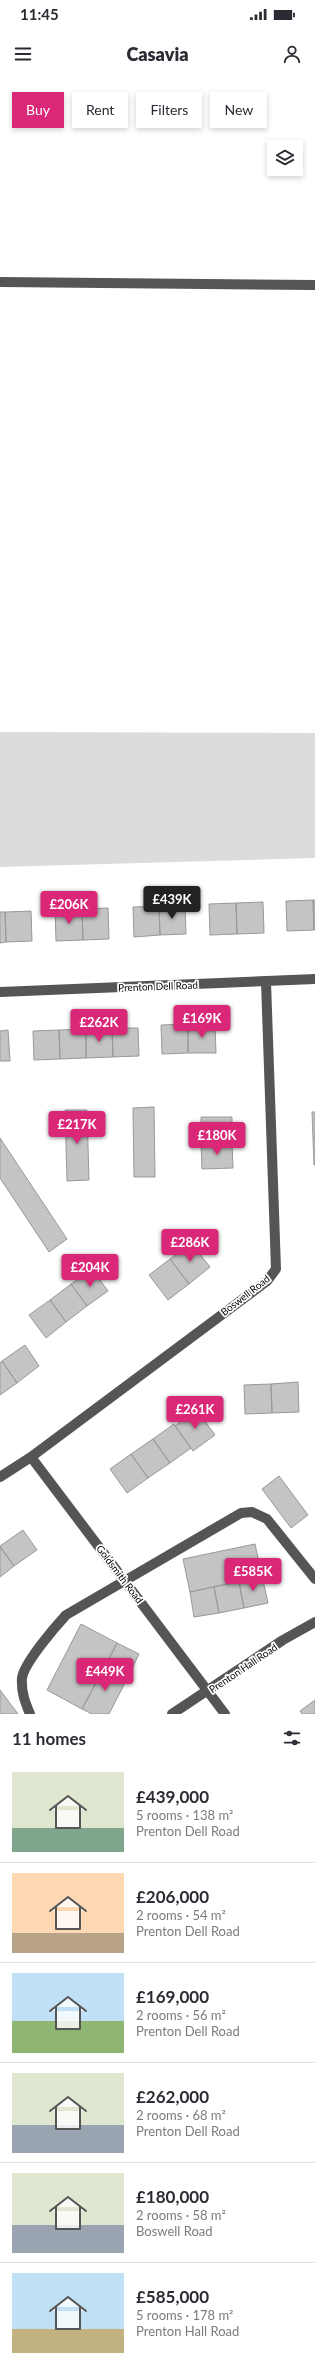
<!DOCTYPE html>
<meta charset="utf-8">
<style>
:root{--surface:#fff;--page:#f2f2f3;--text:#2b2b33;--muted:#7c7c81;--line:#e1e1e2;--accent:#db2777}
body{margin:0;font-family:Lato,sans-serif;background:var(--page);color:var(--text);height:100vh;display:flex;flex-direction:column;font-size:15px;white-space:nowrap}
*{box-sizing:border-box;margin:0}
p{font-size:13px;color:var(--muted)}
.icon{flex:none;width:22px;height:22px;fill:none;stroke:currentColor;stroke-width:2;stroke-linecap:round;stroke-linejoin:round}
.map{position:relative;height:1634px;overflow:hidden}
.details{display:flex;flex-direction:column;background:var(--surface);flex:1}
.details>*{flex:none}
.hud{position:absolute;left:12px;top:12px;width:291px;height:36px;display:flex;gap:8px}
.buttons{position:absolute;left:267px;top:60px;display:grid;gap:8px}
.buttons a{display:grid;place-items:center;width:36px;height:36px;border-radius:0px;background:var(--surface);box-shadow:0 2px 6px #0003;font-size:20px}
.price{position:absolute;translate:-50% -34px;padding:0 9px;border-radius:4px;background:var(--accent);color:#fff;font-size:13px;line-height:26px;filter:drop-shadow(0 1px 2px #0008)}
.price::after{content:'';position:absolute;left:50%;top:24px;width:12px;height:9px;margin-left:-6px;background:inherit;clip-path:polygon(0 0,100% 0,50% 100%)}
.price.on{background:#222;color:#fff}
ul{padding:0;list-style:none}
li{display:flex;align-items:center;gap:12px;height:100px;padding:0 12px}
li+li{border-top:1px solid var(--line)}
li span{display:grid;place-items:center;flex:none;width:112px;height:80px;border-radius:0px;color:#555}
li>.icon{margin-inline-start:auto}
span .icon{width:48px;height:48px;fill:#fffc;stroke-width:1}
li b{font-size:17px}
h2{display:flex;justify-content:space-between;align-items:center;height:48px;padding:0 12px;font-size:17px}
.chip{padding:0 14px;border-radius:0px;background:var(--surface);box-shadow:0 2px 6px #0003;font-size:14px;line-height:36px}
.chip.on{background:var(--accent);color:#fff}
.status{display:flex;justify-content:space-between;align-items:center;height:28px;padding:0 20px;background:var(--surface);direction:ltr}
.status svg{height:11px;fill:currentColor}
header{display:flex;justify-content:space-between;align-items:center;height:52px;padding:0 12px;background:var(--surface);font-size:18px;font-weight:800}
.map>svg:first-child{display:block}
.green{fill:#dcdcdc}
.building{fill:#c4c4c4;stroke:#999}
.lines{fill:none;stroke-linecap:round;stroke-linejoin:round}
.minor{stroke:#555;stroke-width:10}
.labels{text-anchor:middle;stroke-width:3.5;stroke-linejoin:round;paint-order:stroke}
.street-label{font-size:10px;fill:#000;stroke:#fff}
</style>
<div class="status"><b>11:45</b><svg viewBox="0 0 49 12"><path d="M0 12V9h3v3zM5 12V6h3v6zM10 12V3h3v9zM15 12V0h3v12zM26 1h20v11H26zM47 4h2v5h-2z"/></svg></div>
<header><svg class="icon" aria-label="menu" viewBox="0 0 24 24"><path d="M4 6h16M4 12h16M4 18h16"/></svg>Casavia<svg class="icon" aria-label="person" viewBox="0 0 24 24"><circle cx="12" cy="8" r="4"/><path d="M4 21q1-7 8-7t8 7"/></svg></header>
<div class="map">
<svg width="315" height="1634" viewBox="0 0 315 1634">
<rect width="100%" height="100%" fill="#fff"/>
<!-- green -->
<path class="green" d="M0,652l315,1v125l-315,9z"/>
<!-- building -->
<path class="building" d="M313,820h2v30h-1z
M313,820l1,30 -27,1 -1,-30z
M263,822l1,31 -27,1 -1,-31z
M236,823l1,31 -27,1 -1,-31z
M185,825l1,29 -26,1 -1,-29z
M159,826l1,29 -26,2 -1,-30z
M108,828l1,31 -26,1 -1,-31z
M82,829l1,31 -27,1 -1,-31z
M31,831l1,30 -26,1 -1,-30z
M0,832h5l1,30 -6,1z
M188,944v29l-26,1 -1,-29z
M188,944h27l1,29h-28z
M112,948l1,29 -27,1v-29z
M112,948h26l1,28 -26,1z
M86,949v29l-26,1 -1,-29z
M8,950l2,31h-10v-30z
M59,950l1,29 -26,1 -1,-29z
M154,1027l1,70h-21l-1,-69z
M65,1030h22l2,70 -22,1z
M312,1032h3v26h-2z
M201,1037h31v25l-31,1z
M0,1058l67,101 -18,13 -49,-74z
M313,1058h2v27h-1z
M232,1062l1,26 -31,1 -1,-26z
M191,1163l19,24 -21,17 -19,-25z
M170,1179l19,25 -21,16 -19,-25z
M92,1189l16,22 -21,15 -16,-22z
M71,1204l16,22 -21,16 -16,-22z
M50,1220l16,22 -20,16 -17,-23z
M25,1265l14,21 -22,17 -15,-22z
M2,1281l15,22 -17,12v-32z
M298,1302l1,30 -27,1 -1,-29z
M271,1304l1,29 -27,1 -1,-29z
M197,1330l18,25 -22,16 -18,-25z
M174,1344l17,24 -21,15 -17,-24z
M153,1359l17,24 -22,15 -17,-24z
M131,1374l17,24 -21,15 -17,-24z
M279,1396l29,39 -17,13 -29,-39z
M23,1450l14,20 -23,16 -14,-20z
M255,1464l7,32 -72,16 -7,-33z
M0,1467l14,19 -14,11z
M262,1496l6,27 -24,5 -5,-26z
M239,1502l5,26 -25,5 -5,-26z
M214,1507l5,26 -25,4 -4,-25z
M81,1544l36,19 -35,66 -35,-19z
M117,1563l22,11 -11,23 -22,-12z
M106,1585l22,12 -19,37h-17l-10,-5z
M0,1610l18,24h-18z
M315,1620v14h-13l-2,-3z"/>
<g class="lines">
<!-- minor -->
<path class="minor" d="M0,202l315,3
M0,912l315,-13
M31,1377l194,257
M0,1397l31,-20 236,-176 9,-12 -10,-287
M30,1634c-5,-12 -9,-22 -8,-36 2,-15 33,-51 44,-63l175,-102 11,-1 15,7 48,60
M172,1634l111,-74 32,-18"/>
</g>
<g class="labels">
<!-- street labels -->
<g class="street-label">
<text transform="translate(158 906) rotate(-2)" y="4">Prenton Dell Road</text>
<text transform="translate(245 1215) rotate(-38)" y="4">Boswell Road</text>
<text transform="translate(120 1494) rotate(53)" y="4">Goldsmith Road</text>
<text transform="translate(243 1588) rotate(-34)" y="4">Prenton Hall Road</text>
</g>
</g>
</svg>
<div class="buttons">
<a><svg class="icon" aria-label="layers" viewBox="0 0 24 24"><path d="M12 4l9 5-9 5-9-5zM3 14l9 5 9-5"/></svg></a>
</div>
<b class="price on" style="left:172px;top:840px">£439K</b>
<b class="price" style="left:69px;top:845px">£206K</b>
<b class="price" style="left:202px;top:959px">£169K</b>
<b class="price" style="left:99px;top:963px">£262K</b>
<b class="price" style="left:77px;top:1065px">£217K</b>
<b class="price" style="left:217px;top:1076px">£180K</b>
<b class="price" style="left:190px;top:1183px">£286K</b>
<b class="price" style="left:90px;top:1208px">£204K</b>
<b class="price" style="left:195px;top:1350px">£261K</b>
<b class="price" style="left:253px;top:1512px">£585K</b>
<b class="price" style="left:105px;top:1612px">£449K</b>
<div class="hud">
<a class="chip on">Buy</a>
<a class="chip">Rent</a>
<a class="chip">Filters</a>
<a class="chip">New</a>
</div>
</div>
<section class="details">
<h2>11 homes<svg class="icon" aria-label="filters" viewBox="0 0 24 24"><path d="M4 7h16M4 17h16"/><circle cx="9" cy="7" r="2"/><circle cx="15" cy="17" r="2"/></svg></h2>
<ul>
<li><span style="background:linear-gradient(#dfe7d0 70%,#7fa58c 0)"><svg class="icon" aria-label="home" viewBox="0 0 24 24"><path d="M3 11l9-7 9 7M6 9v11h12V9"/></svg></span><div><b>£439,000</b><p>5 rooms · 138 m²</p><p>Prenton Dell Road</p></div></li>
<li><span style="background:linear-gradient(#ffd9b3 75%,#b9a48a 0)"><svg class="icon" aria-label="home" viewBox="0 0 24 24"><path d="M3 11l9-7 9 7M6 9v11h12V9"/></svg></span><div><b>£206,000</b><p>2 rooms · 54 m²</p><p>Prenton Dell Road</p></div></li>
<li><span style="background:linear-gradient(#bfe0f5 60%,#8fb573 0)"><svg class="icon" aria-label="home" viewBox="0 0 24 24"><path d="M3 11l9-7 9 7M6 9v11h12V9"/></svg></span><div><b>£169,000</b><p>2 rooms · 56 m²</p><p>Prenton Dell Road</p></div></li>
<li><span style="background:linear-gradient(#dfe7d0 65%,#9aa5b1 0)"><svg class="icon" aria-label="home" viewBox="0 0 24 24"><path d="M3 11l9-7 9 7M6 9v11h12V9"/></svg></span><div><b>£262,000</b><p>2 rooms · 68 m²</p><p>Prenton Dell Road</p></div></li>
<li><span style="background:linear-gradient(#dfe7d0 65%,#9aa5b1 0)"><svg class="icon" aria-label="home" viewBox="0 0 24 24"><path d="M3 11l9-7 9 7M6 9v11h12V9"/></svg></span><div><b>£180,000</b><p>2 rooms · 58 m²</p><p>Boswell Road</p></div></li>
<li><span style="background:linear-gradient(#bfe0f5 70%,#c2b280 0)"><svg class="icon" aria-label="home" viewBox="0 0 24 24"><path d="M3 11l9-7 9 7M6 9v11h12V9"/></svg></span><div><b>£585,000</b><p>5 rooms · 178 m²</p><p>Prenton Hall Road</p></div></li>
</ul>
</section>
